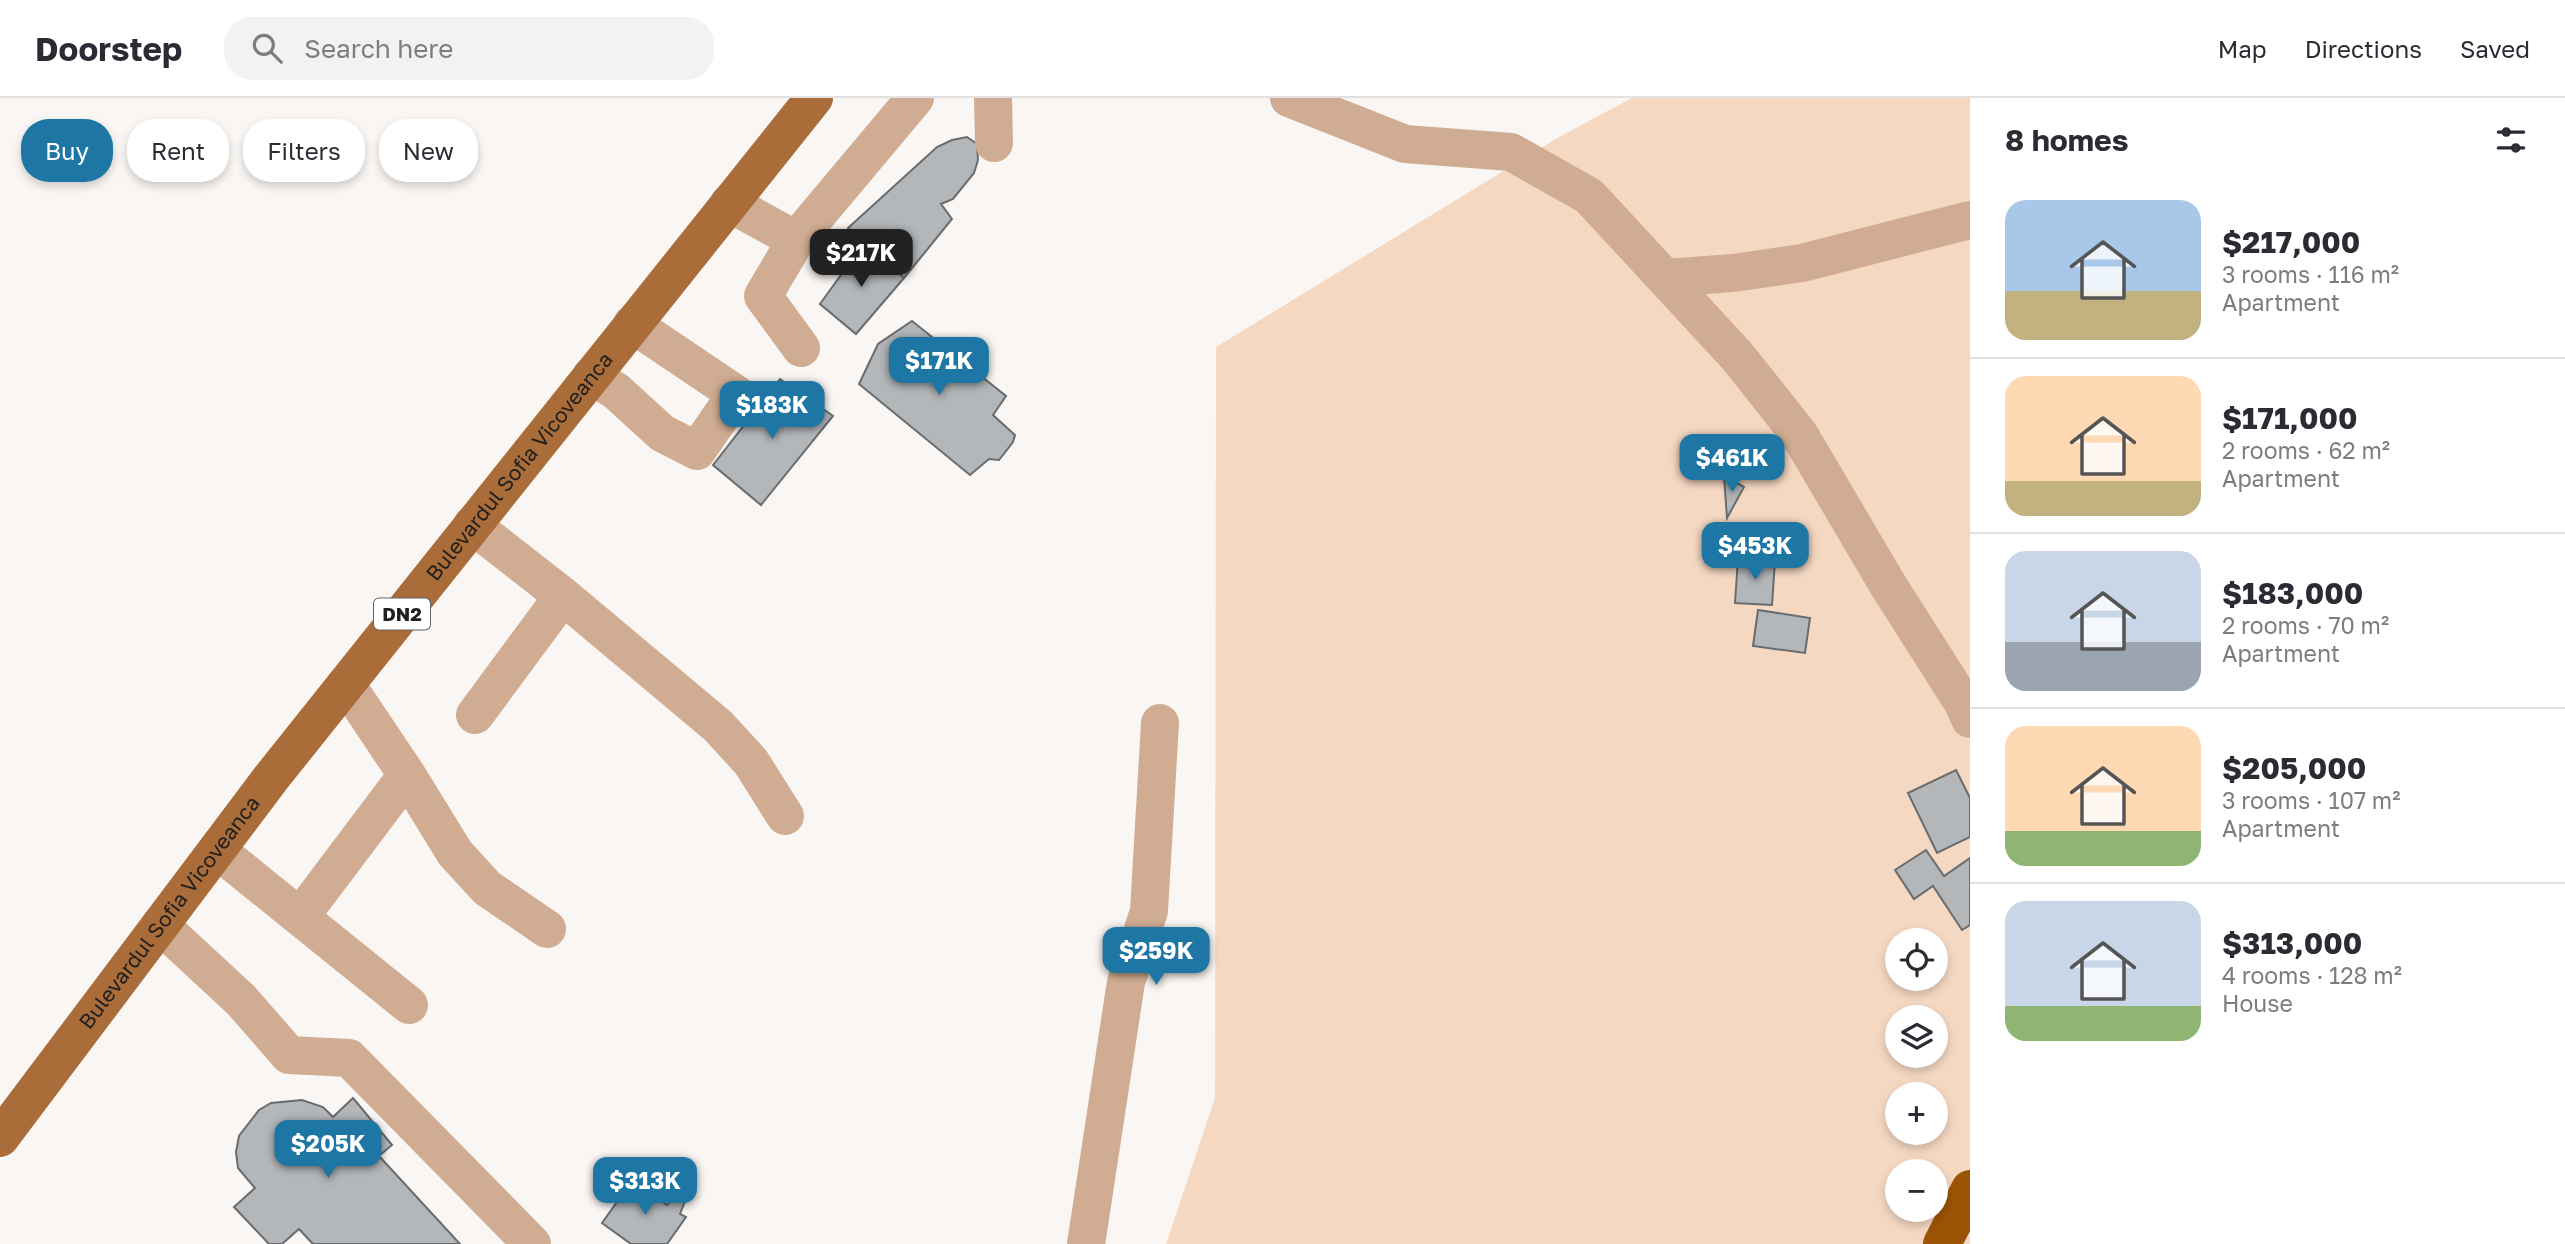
<!DOCTYPE html>
<meta charset="utf-8">
<style>
:root{--surface:#fff;--page:#f2f2f3;--text:#2b2b33;--muted:#7c7c81;--line:#e1e1e2;--accent:#1e76a5}
body{margin:0;font-family:"Golos Text",sans-serif;background:var(--page);color:var(--text);height:100vh;display:flex;flex-direction:column;font-size:26px;white-space:nowrap}
*{box-sizing:border-box;margin:0}
p{font-size:23px;color:var(--muted)}
.icon{flex:none;width:38px;height:38px;fill:none;stroke:currentColor;stroke-width:2;stroke-linecap:round;stroke-linejoin:round}
.map{position:relative;flex:1;overflow:hidden}
.side{display:flex;flex-direction:column;background:var(--surface);width:595px}
.side>*{flex:none}
.hud{position:absolute;left:21px;top:21px;width:665px;height:63px;display:flex;gap:14px}
.buttons{position:absolute;left:1885px;top:830px;display:grid;gap:14px}
.buttons a{display:grid;place-items:center;width:63px;height:63px;border-radius:50%;background:var(--surface);box-shadow:0 4px 10px #0003;font-size:35px}
.price{position:absolute;translate:-50% -60px;padding:0 16px;border-radius:14px;background:var(--accent);color:#fff;font-size:23px;line-height:46px;filter:drop-shadow(0 2px 4px #0008)}
.price::after{content:'';position:absolute;left:50%;top:42px;width:21px;height:16px;margin-left:-10px;background:inherit;clip-path:polygon(0 0,100% 0,50% 100%)}
.price.current{background:#222;color:#fff}
ul{padding:0;list-style:none}
li{display:flex;align-items:center;gap:21px;height:175px;padding:0 35px}
li+li{border-top:2px solid var(--line)}
li span{display:grid;place-items:center;flex:none;width:196px;height:140px;border-radius:21px;color:#555}
li>.icon{margin-inline-start:auto}
span .icon{width:84px;height:84px;fill:#fffc;stroke-width:1}
li b{font-size:30px}
h2{display:flex;justify-content:space-between;align-items:center;height:84px;padding:0 35px;font-size:30px}
.chip{padding:0 24px;border-radius:28px;background:var(--surface);box-shadow:0 4px 10px #0003;font-size:24px;line-height:63px}
.chip.current{background:var(--accent);color:#fff}
header{display:flex;align-items:center;gap:42px;box-sizing:border-box;height:98px;padding:0 35px;background:var(--surface);border-bottom:2px solid var(--line)}
header strong{font-size:33px}
nav{display:flex;gap:38px;margin-inline-start:auto;font-size:24px}
.search{width:490px;height:63px;background:var(--page);display:flex;align-items:center;gap:18px;box-sizing:border-box;padding:0 24px;border-radius:28px;color:var(--muted);font-size:26px}
main{display:flex;flex:1;min-height:0}
.map>svg:first-child{display:block}
.green{fill:#f5d8c2;fill-rule:evenodd}
.building{fill:#b4b7ba;stroke:#696c6e;stroke-width:2}
.lines{fill:none;stroke-linecap:round;stroke-linejoin:round}
.minor{stroke:#d0ad92;stroke-width:38}
.major{stroke:#aa6c38;stroke-width:38}
.highway{stroke:#9b5404;stroke-width:38}
.labels{text-anchor:middle;stroke-width:6;stroke-linejoin:round;paint-order:stroke}
.shield{fill:#fff;stroke:#646362;stroke-width:2}
.shield-label{font-size:19px;font-weight:bold;fill:#21201f}
.street-label{font-size:21px;fill:#21201f;stroke:#fff}
</style>
<header>
<strong>Doorstep</strong>
<div class="search"><svg class="icon" aria-label="search" viewBox="0 0 24 24"><circle cx="10" cy="10" r="6"/><path d="M15 15l6 6"/></svg>Search here</div>
<nav><a>Map</a><a>Directions</a><a>Saved</a></nav>
</header>
<main>
<div class="map">
<svg width="1970" height="1146" viewBox="0 0 1970 1146">
<rect width="100%" height="100%" fill="#faf6f3"/>
<!-- green -->
<path class="green" d="M1632,0h338v1146h-804l49,-146 1,-751 343,-210zM1897,842h39v38h-39zM1897,919h39v38h-39zM1897,996h39v38h-39zM1897,1073h39v38h-39z"/>
<!-- building -->
<path class="building" d="M967,39l10,7 1,16 -4,13 -21,26 -12,5 11,15 -48,59 -56,-50 89,-81 15,-7z
M864,145l40,35 -48,56 -36,-30z
M912,223l94,75 -13,19 22,20 -2,7 -14,18 -10,-1 -19,16 -111,-91 19,-40z
M780,281l53,37 -72,89 -48,-40z
M1752,341l3,21 -21,2 -3,-21z
M1724,378l20,11 -17,31z
M1738,460l37,3 -3,44 -37,-2z
M1758,512l52,8 -5,35 -52,-7z
M1956,672l14,28v39l-33,16 -29,-60z
M1926,752l18,26 26,-18v67l-8,5 -29,-44 -19,13 -19,-29z
M353,1000l39,47 -13,11 81,88h-147l-14,-15 -17,15h-13l-35,-37 21,-19 -17,-20 -2,-16 3,-16 20,-26 12,-7 31,-3 21,7 10,10z
M632,1083l35,24 9,-9h4l5,5 -5,13 6,3 -19,27h-36l-29,-21z"/>
<g class="lines">
<!-- minor -->
<path class="minor" d="M993,0l1,45
M1289,0l116,46 106,8 78,44 148,160 62,78 89,151 75,118 7,16
M729,105l67,37 119,-142
M796,142l-33,56 38,52
M1665,180l68,-5 69,-10 168,-43
M591,278l25,15 46,42 35,18 39,-57 -104,-70
M472,427l91,71 155,130 33,36 34,54
M346,586l61,91 48,78 32,35 60,41
M475,617l88,-119
M217,752l192,155
M300,819l107,-142
M160,827l81,75 48,55 60,3 183,186
M1086,1146l40,-262 23,-71 11,-188"/>
<!-- major -->
<path class="major" id="s1" d="M0,1040l271,-360 543,-680"/>
<!-- highway -->
<path class="highway" d="M1942,1146l28,-55"/>
</g>
<g class="labels">
<!-- shield labels -->
<rect class="shield" x="374" y="500.5" width="56" height="31" rx="5"/>
<g class="shield-label">
<text x="402" y="523">DN2</text>
</g>
<!-- street labels -->
<g class="street-label">
<text dy="7" stroke="none"><textPath href="#s1" startOffset="849">Bulevardul Sofia Vicoveanca</textPath></text>
<text dy="7" stroke="none"><textPath href="#s1" startOffset="282">Bulevardul Sofia Vicoveanca</textPath></text>
</g>
</g>
</svg>
<div class="buttons">
<a><svg class="icon" aria-label="locate" viewBox="0 0 24 24"><circle cx="12" cy="12" r="6"/><path d="M12 2v4M12 18v4M2 12h4M18 12h4"/></svg></a>
<a><svg class="icon" aria-label="layers" viewBox="0 0 24 24"><path d="M12 4l9 5-9 5-9-5zM3 14l9 5 9-5"/></svg></a>
<a>+</a>
<a>−</a>
</div>
<b class="price current" style="left:861px;top:191px">$217K</b>
<b class="price" style="left:939px;top:299px">$171K</b>
<b class="price" style="left:772px;top:343px">$183K</b>
<b class="price" style="left:1732px;top:396px">$461K</b>
<b class="price" style="left:1755px;top:484px">$453K</b>
<b class="price" style="left:1156px;top:889px">$259K</b>
<b class="price" style="left:328px;top:1082px">$205K</b>
<b class="price" style="left:645px;top:1119px">$313K</b>
<div class="hud">
<a class="chip current">Buy</a>
<a class="chip">Rent</a>
<a class="chip">Filters</a>
<a class="chip">New</a>
</div>
</div>
<section class="side">
<h2>8 homes<svg class="icon" aria-label="filters" viewBox="0 0 24 24"><path d="M4 7h16M4 17h16"/><circle cx="9" cy="7" r="2"/><circle cx="15" cy="17" r="2"/></svg></h2>
<ul>
<li><span style="background:linear-gradient(#a9c7e8 65%,#c2b280 0)"><svg class="icon" aria-label="home" viewBox="0 0 24 24"><path d="M3 11l9-7 9 7M6 9v11h12V9"/></svg></span><div><b>$217,000</b><p>3 rooms · 116 m²</p><p>Apartment</p></div></li>
<li><span style="background:linear-gradient(#ffd9b3 75%,#c2b280 0)"><svg class="icon" aria-label="home" viewBox="0 0 24 24"><path d="M3 11l9-7 9 7M6 9v11h12V9"/></svg></span><div><b>$171,000</b><p>2 rooms · 62 m²</p><p>Apartment</p></div></li>
<li><span style="background:linear-gradient(#c9d6e8 65%,#9aa5b1 0)"><svg class="icon" aria-label="home" viewBox="0 0 24 24"><path d="M3 11l9-7 9 7M6 9v11h12V9"/></svg></span><div><b>$183,000</b><p>2 rooms · 70 m²</p><p>Apartment</p></div></li>
<li><span style="background:linear-gradient(#ffd9b3 75%,#8fb573 0)"><svg class="icon" aria-label="home" viewBox="0 0 24 24"><path d="M3 11l9-7 9 7M6 9v11h12V9"/></svg></span><div><b>$205,000</b><p>3 rooms · 107 m²</p><p>Apartment</p></div></li>
<li><span style="background:linear-gradient(#c9d6e8 75%,#8fb573 0)"><svg class="icon" aria-label="home" viewBox="0 0 24 24"><path d="M3 11l9-7 9 7M6 9v11h12V9"/></svg></span><div><b>$313,000</b><p>4 rooms · 128 m²</p><p>House</p></div></li>
</ul>
</section>
</main>
